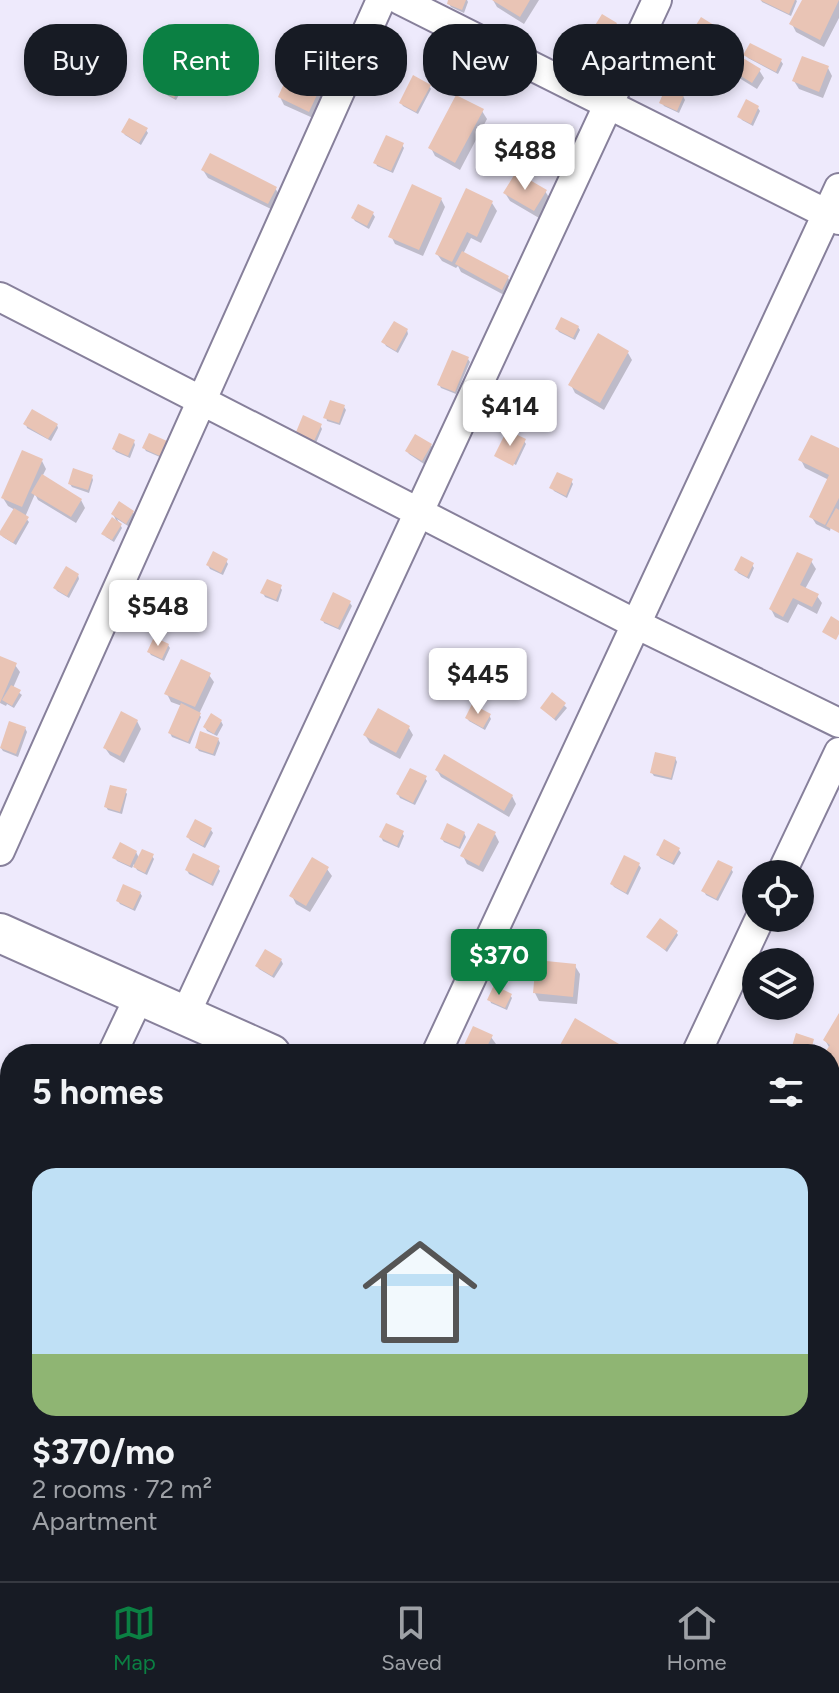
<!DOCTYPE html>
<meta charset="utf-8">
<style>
:root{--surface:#171b24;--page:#242831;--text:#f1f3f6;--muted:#9ea1a6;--line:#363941;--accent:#0b8043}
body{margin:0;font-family:Figtree,sans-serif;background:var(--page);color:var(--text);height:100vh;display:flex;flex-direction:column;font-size:30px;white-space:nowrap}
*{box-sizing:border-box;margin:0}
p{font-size:26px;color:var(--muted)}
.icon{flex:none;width:44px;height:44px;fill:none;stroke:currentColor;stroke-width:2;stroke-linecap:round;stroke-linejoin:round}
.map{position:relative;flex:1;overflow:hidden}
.panel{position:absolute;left:0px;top:1044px;width:840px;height:538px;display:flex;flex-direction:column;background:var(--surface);border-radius:32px 32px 0 0;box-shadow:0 4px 12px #0003}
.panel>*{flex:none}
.top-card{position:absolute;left:24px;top:24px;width:792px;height:72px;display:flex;gap:16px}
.tools{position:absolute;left:742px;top:860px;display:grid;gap:16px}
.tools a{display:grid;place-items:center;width:72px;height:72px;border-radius:50%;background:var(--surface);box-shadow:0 4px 12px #0003;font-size:40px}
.price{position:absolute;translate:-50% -68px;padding:0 18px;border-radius:8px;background:#fff;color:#222;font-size:26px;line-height:52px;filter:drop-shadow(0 2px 4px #0008)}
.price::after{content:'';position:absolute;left:50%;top:48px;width:24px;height:18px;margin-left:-12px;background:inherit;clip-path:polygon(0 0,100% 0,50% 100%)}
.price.active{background:var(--accent);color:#fff}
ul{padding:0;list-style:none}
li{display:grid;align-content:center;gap:16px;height:424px;padding:0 32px}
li+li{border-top:2px solid var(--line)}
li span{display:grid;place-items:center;height:248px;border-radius:24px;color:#555}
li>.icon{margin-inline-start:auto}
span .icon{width:144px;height:144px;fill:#fffc;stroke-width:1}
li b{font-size:34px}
h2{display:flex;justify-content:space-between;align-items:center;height:96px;padding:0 32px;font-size:34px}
.chip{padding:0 28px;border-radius:32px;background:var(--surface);box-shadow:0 4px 12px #0003;font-size:28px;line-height:72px}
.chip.active{background:var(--accent);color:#fff}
.menu{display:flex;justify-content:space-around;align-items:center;height:112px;border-top:2px solid var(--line);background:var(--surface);font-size:22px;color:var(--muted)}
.menu a{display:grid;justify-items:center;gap:4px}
.menu .active{color:var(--accent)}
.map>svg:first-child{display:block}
.shadow{fill:#0003}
.building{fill:#e9c4b5}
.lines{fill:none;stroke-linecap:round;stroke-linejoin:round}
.street-casing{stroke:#87809b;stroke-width:32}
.secondary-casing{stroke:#87809b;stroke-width:42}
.street{stroke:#fff;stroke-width:28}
.secondary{stroke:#fff;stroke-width:38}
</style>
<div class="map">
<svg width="839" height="1581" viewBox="0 0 839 1581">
<rect width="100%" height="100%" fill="#eeeafc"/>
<!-- shadow -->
<path class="shadow" d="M450,0h17l1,2 -4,11 -13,-6 -2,-3z
M493,0h46l-15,24 -27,-17z
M761,0h35l1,1 -6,15 -29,-14z
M804,0h35v18l-15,29 -28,-15 -4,-8z
M616,24l2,3 -6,11 -13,-8 -2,-3z
M715,28l5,8 -5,7 44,27 5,8 -7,11 -39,-24 -9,16 -26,-16 -5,-8z
M187,35l2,3 -7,14 -12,-7 -2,-3z
M242,51l4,8 -12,23 -24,-12 -4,-8z
M746,55l35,6 2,3 -5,10 -30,-16z
M828,68l4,8 -9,22 -24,-9 -5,-8z
M328,69l5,8 -20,41 -29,-13 -4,-8z
M181,84l2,4 -7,12 -15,-8 -2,-4z
M429,86l2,3 -13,25 -15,-8 -2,-3z
M683,96l2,4 -6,13 -15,-7 -2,-3z
M758,108l2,3 -7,15 -11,-6 -2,-3z
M482,111l5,8 -27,51 -25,-14 -4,-8z
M146,130l2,3 -7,12 -16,-10 -2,-3z
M402,145l2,3 -11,25 -16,-7 -1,-3z
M203,170l72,18 5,8 -7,14 -65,-32z
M545,191l5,8 -11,19 -29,-17 -5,-8z
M441,199l4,8 -22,49 -28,-12 -4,-8z
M492,203l5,8 -16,32 -10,-5 -8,16 45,24 4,7 -6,11 -45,-24 -3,-6 -2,2 -14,-7 -5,-7z
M373,214l2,3 -6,12 -14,-8 -2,-3z
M578,327l2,3 -5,10 -16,-8 -2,-3z
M407,330l1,4 -10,19 -12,-7 -2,-4z
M628,353l4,7 -28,50 -29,-17 -4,-8z
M468,359l2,3 -14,32 -15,-6 -2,-4z
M344,407l2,3 -6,15 -13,-4 -1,-4z
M26,424l31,1 1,3 -7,13 -24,-13z
M320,425l2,4 -6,14 -16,-7 -2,-4z
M524,441l2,3 -10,21 -19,-10z
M134,442l1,3 -5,13 -14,-6 -2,-3z
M166,443l2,3 -6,12 -16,-7 -2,-3z
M431,445l2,4 -9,15 -15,-10 -2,-3z
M839,450v81l-8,-5 -1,5 -14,-7 -5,-8 18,-36 -24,-12 -4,-8z
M42,461l4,8 -4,8 39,23 4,8 -9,15 -38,-23 -3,-6 -10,23 4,5 -13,23 -13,-8 -2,-3 14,-24 -7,-4 -5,-8z
M92,477l1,3 -4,13 -17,-6 -2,-3z
M571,481l2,3 -6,14 -13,-7 -2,-3z
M133,512l2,4 -7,10 -11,-7 5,9 -8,14 -8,-5 -2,-3 14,-10 -5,-10z
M226,561l2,3 -5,11 -13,-6 -2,-4z
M811,561l5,8 -11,20 12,7 5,7 -5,11 -19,-10 -10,19 -13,-6 -4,-8z
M752,565l2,3 -5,11 -11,-6 -2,-3z
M78,575l1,4 -10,19 -12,-7 -2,-3z
M280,587l2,3 -4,12 -13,-5 -2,-4z
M350,603l2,3 -12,24 -16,-7 -1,-3z
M168,645l2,3 -6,13 -13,-6 -2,-3z
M0,658l15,7 5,7 -7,16 9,7 -8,13 -7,-4 -1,2 -6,-3z
M209,675l5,7 -15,32 2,3 -11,27 -18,-7 -2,-4 12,-27 -11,-4 -4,-8z
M553,695l14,13 -11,13 -14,-13z
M489,715l2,4 -6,11 -16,-9 -2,-3z
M137,721l4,8 -17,34 -14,-8 -5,-7z
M221,721l2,4 -6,11 -10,-5 -2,-4z
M25,728l2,4 -9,25 -15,-6 -2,-3z
M409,728l4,7 -13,24 -30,-16 -5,-8z
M218,739l2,4 -5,13 -16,-5 -2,-3z
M675,758l2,4 -5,18 -18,-4 -2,-3z
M437,770l75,26 4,8 -7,13 -68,-40z
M425,778l2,3 -12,24 -15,-7 -2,-4z
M125,791l2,3 -5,20 -14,-4 -2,-3z
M211,830l2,3 -8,15 -15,-8 -2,-3z
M402,833l2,3 -5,12 -16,-7 -2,-4z
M464,833l2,4 -6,12 -16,-7 -2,-3z
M495,834l4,8 -16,30 -16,-8 -4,-8z
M679,850l2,3 -7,12 -14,-7 -2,-4z
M136,852l3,6 13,-2 2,3 -7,16 -10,-5 -3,-6 -2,4 -15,-7 -2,-3z
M639,865l2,3 -13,27 -14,-8 -2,-3z
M218,868l2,3 -7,15 -24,-12 -2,-4z
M327,869l5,7 -22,36 -14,-8 -4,-8z
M731,869l2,3 -15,29 -12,-6 -2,-4z
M140,893l2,3 -7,15 -15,-7 -2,-3z
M676,932l2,3 -11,17 -18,-15z
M281,960l2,4 -9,14 -15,-9 -2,-3z
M575,966l5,8 -3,30 -38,-3 -4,-8z
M510,995l2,3 -5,12 -16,-7 -1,-3z
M839,1017v67l-9,13v-43h-4l4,-5 -5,-9z
M576,1021l56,33h-41l-5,-3 -2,3h-27z
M491,1037l5,7 -5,10h-29z
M839,1145v47l-9,-4v-41l7,3z
M830,1408l9,6v12l-6,9 -3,-2z
M830,1496l9,4v28l-9,-4z
M550,1572h27l-6,9h-26z
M584,1572h27l-4,9h-26z"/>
<!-- building -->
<path class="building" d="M448,0h18l-4,10 -15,-6z
M492,0h38l-10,17z
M760,0h35l-6,14z
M802,0h37l-19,40 -31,-16z
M602,14l15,9 -7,13 -16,-9z
M701,17l16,10 -7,11 51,31 -9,14 -38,-24 -10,15 -28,-17z
M175,26l14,7 -9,16 -14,-7z
M218,36l25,14 -14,26 -25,-14z
M750,43l32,16 -6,13 -33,-17z
M298,52l32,15 -21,45 -31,-15z
M802,56l27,10 -10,26 -27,-11z
M165,73l18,10 -9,15 -17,-10z
M413,75l18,10 -15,27 -17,-9z
M666,87l18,8 -7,16 -18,-8z
M456,95l28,14 -29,54 -27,-15z
M746,99l13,7 -8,18 -14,-7z
M129,118l19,10 -9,15 -18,-11z
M386,135l18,8 -13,28 -18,-8z
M210,153l67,34 -9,17 -67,-34z
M516,172l31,18 -13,21 -31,-18z
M412,184l30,14 -23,52 -31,-13z
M466,188l27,13 -16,36 -10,-5 -15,30 -17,-8z
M358,204l16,8 -7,14 -16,-8z
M462,251l47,25 -7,14 -47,-26z
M561,317l18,9 -6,12 -18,-9z
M394,321l14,8 -12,22 -15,-9z
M598,333l31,18 -29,52 -32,-18z
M452,350l17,7 -14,35 -18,-7z
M330,400l15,5 -6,18 -16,-5z
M32,409l26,15 -10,15 -25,-15z
M303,415l19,9 -8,17 -18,-9z
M507,430l19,9 -13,27 -19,-10z
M119,433l16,7 -7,16 -16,-7z
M149,433l18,8 -7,15 -18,-8z
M415,434l17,10 -10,17 -17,-10z
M811,435l28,13v50l-14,27 -16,-8 20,-42 -31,-15z
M22,450l21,9 -21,48 -21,-9z
M73,468l20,7 -5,15 -20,-6z
M557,472l16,7 -7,17 -17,-8z
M42,474l40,25 -11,18 -40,-24z
M119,501l15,10 -8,13 -15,-10z
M14,508l15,9 -16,26 -13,-8v-4z
M836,508l3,2v23l-13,-7z
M112,517l10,7 -10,16 -11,-6z
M213,551l15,8 -7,14 -15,-8z
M797,552l16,7 -13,26 19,9 -7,13 -19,-9 -10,19 -14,-8z
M741,556l13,7 -7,14 -13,-7z
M66,566l13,8 -12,22 -14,-8z
M267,579l15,6 -6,15 -16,-7z
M333,592l18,9 -13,27 -18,-8z
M831,616l8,5v13l-3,6 -14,-8z
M154,637l15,7 -7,15 -15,-7z
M0,656l17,7 -17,40z
M181,659l30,14 -16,34 -31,-13z
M11,685l10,5 -9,16 -10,-6z
M552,692l14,11 -12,16 -14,-11z
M181,703l20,10 -13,29 -20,-9z
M472,704l19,10 -8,14 -18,-10z
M378,708l32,18 -14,27 -33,-18z
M121,711l17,9 -18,36 -17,-8z
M211,713l11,7 -8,14 -11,-7z
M9,721l17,6 -10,27 -16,-6z
M200,731l19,7 -6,16 -18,-6z
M655,752l21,5 -5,21 -21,-5z
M444,754l69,41 -9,16 -69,-41z
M410,768l17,8 -14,27 -17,-9z
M110,785l17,4 -7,23 -16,-5z
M195,819l17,9 -9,18 -17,-9z
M386,823l18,8 -7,15 -18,-9z
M447,823l18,9 -6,15 -19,-8z
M478,823l18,9 -17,34 -19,-10z
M664,839l16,9 -8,15 -16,-8z
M120,842l17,9 -7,15 -18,-8z
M142,849l12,5 -9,19 -12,-6z
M193,853l27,13 -9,18 -26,-14z
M624,855l16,8 -14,30 -16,-9z
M312,857l17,10 -23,39 -17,-10z
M718,860l15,7 -17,32 -15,-8z
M123,884l18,8 -8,17 -17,-8z
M660,918l18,13 -13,19 -19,-13z
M265,949l17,10 -10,17 -17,-10z
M536,960l40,4 -3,33 -40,-4z
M494,985l18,9 -7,14 -18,-8z
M839,1013v60l-9,10v-29h-6l6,-9 -7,-5z
M575,1018l61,36h-38l-16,-10 -6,10h-21z
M473,1026l20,9 -10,19h-23z
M796,1033l18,6 -4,15 -20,-1z
M3,1106l7,4v19l-10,-5v-13z
M839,1140v48l-9,-4v-40l6,3z
M830,1406l9,5v10l-9,14z
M830,1494l9,4v26l-9,-4z
M4,1500l6,3v25l-5,10 -5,-3v-28z
M830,1540l9,5v4l-6,11 -3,-2z
M226,1572h31l17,9h-53z
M334,1572l15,9h-21z
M547,1572h21l-7,9h-20z
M581,1572h22l-4,9h-19l-2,-1z"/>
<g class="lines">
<!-- street casing -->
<g class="street-casing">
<path id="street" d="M400,0l439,220
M0,297l636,327 203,99
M0,851l381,-851
M781,874l58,-122
M185,1015l472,-1015
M112,1054l28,-59
M436,1054l403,-866
M696,1054l64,-136
M0,1294l10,-22
M190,1581l4,-9
M452,1581l5,-9
M713,1581l4,-9"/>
</g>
<!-- secondary casing -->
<g class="secondary-casing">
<path id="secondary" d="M0,933l271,121
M830,1304l9,4"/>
</g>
<!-- street -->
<use href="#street" class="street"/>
<!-- secondary -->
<use href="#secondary" class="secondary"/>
</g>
</svg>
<div class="tools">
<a><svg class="icon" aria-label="locate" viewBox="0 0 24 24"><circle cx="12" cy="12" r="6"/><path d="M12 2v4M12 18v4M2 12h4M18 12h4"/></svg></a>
<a><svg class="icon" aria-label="layers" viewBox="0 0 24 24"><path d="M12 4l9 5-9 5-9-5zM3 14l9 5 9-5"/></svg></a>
</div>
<b class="price" style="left:525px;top:192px">$488</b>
<b class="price" style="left:510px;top:448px">$414</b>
<b class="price" style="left:158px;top:648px">$548</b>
<b class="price" style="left:478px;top:716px">$445</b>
<b class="price active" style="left:499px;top:997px">$370</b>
<div class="top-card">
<a class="chip">Buy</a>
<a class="chip active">Rent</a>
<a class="chip">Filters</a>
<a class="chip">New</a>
<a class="chip">Apartment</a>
</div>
<section class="panel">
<h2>5 homes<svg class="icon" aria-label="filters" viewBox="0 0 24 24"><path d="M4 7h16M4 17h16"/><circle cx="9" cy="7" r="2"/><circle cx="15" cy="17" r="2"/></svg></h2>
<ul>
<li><span style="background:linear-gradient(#bfe0f5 75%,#8fb573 0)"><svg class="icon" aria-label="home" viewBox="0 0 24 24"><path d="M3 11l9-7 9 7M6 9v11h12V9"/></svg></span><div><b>$370/mo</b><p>2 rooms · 72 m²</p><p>Apartment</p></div></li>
</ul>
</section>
</div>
<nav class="menu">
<a class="active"><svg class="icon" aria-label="map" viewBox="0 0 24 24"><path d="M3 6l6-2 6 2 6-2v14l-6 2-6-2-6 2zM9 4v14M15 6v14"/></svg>Map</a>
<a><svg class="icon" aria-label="saved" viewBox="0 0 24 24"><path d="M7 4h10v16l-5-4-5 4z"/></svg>Saved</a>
<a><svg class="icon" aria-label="home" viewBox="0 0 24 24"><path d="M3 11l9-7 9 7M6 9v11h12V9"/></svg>Home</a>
</nav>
